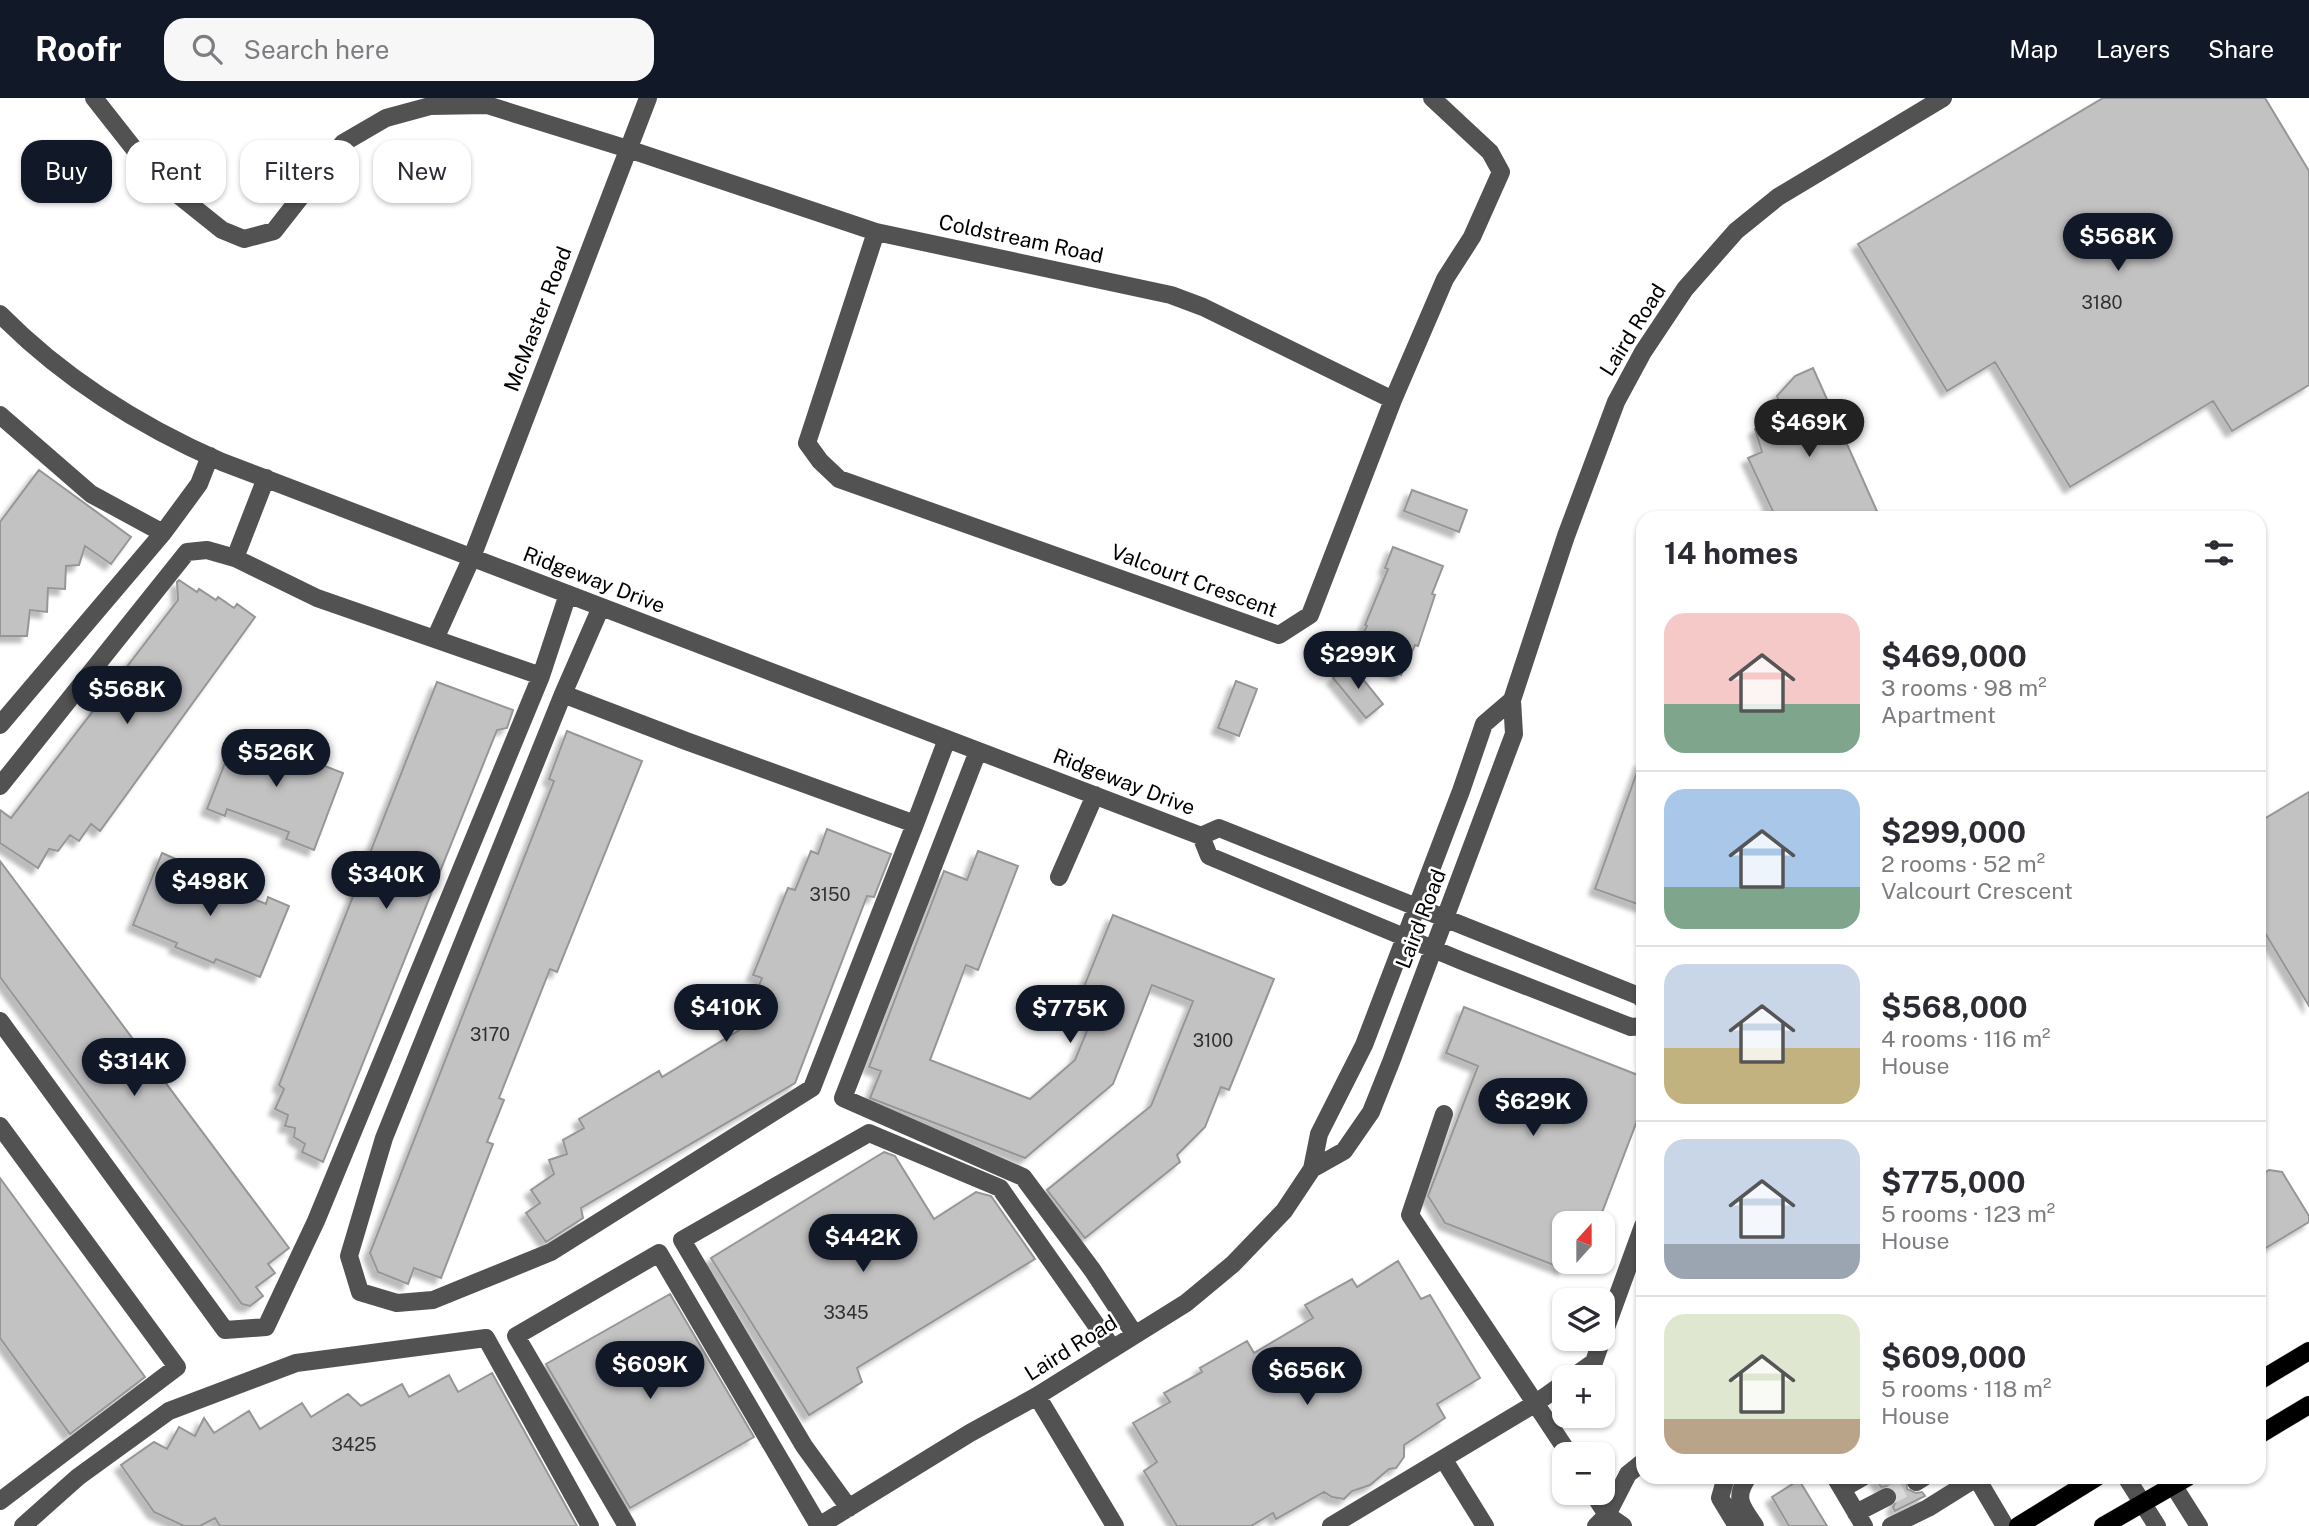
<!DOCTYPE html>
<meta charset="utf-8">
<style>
:root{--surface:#fff;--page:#f7f7f7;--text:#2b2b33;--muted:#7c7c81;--line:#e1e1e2;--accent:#111827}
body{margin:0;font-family:"Public Sans",sans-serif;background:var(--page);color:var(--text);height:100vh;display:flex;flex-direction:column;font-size:26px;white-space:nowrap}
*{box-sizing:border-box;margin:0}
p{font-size:23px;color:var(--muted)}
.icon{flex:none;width:38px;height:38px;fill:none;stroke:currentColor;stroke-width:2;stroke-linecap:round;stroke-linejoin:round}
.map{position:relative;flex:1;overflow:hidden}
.details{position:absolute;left:1636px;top:413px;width:630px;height:973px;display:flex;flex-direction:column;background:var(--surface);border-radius:21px;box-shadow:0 2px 5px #0004}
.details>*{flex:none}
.hud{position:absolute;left:21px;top:42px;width:665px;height:63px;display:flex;gap:14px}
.needle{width:46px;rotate:21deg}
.controls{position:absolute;left:1552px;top:1113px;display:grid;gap:14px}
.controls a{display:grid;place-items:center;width:63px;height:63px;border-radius:14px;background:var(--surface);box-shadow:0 2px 5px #0004;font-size:35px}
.price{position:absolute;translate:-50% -60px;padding:0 16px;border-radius:24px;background:var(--accent);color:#fff;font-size:23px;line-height:46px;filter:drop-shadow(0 2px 4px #0008)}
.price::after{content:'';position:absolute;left:50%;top:42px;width:21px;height:16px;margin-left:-10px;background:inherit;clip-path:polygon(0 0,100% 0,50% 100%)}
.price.current{background:#222;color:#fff}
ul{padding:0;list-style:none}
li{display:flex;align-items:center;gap:21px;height:175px;padding:0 28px}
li+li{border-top:2px solid var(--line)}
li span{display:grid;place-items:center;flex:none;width:196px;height:140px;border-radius:21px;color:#555}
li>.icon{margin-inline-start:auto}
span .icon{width:84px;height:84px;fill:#fffc;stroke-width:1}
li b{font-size:30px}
h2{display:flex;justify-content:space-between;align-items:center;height:84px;padding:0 28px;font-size:30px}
.chip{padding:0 24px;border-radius:21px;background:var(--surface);box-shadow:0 2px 5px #0004;font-size:24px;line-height:63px}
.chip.current{background:var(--accent);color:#fff}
header{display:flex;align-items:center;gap:42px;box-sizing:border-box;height:98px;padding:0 35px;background:var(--accent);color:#fff}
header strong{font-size:33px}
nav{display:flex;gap:38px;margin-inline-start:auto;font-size:24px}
.search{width:490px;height:63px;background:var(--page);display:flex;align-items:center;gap:18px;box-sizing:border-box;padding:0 24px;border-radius:21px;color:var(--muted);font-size:26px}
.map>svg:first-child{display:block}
.building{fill:#c2c2c2;stroke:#969696;stroke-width:2;filter:url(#shadow)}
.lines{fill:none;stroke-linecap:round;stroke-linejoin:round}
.minor-tunnel{stroke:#d9d9d9;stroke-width:18;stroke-dasharray:18 9;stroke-linecap:butt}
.major-casing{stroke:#dbdbdb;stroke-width:19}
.minor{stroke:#525252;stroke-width:18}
.major{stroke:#000;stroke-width:18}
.labels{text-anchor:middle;stroke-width:5;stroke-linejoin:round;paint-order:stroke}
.number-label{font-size:18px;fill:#303030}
.street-label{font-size:21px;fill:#000;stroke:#fff}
</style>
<header>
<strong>Roofr</strong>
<div class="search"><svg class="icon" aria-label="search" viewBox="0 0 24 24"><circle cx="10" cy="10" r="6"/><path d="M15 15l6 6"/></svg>Search here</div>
<nav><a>Map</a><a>Layers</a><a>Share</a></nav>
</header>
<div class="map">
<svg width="2309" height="1428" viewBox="0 0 2309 1428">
<defs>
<filter id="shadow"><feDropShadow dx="-6" dy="6" stdDeviation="2" flood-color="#0004"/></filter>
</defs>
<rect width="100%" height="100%" fill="#fff"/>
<!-- building -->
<path class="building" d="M2103,0h162l44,73v214l-77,46 -19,-30 -143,86 -75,-125 -48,29 -89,-147z
M1813,270l67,150h-104l-28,-60 14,-6 -7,-23 29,-13 -7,-20 18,-20z
M39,372l92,67 -20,27 -26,-18 -6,19 -13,1 -1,23 -17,-1 -1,24 -17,-2 -3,26h-27v-114z
M1412,392l55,20 -8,22 -55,-21z
M1393,449l50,19 -11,28 3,1 -17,51 -3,-1 -14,30 -48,-23 14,-26 -2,-1 23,-56 -3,-1z
M179,482l18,12 2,-3 17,11 2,-3 16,11 3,-4 18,13 -155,214 -9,-7 -12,17 -9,-6 -12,16 -9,-2 -11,19 -38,-25v-33l11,8 167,-218 -1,-18z
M1350,565l33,41 -17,14 -33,-40z
M1236,583l21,8 -18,47 -21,-8z
M437,584l76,28 -6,18 -10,2 -174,432 -21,-10 3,-8 -11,-7 1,-9 -10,-2 3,-11 -13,-6 9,-20 -5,-4z
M567,633l75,30 -85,211 -7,-3 -51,129 5,2 -17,42 6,2 -52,134 -27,-10 -6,16 -30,-12 -8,-19 184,-472 -5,-2z
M237,634l106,41 -29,77 -28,-11 3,-7 -62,-23 -2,7 -18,-7z
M1641,663l2,1v144l-48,-17z
M2309,694v214l-50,-83v-101z
M827,731l64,25 -17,43 -7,-1 -72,187 -214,125 2,10 -37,24 -20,-29 14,-10 -9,-13 23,-16 -5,-14 18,-6 -4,-14 21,-12 -5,-9 80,-48 3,6 79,-48 21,-51 -9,-3 35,-87 7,2 16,-39 7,3z
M978,753l40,15 -40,104 -12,-5 -36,95 100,39 45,-39 16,-39 -18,-7 40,-99 161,64 -45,111 -8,-3 -16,40 -28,28 3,7 -95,76 -38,-48 104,-84 42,-105 -41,-16 -39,99 -88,74 -155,-60 11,-27 -12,-4 75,-196 23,9z
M162,755l23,10 -3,7 84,34 2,-7 21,9 -29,71 -44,-18 -2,4 -39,-16 2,-4 -44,-18z
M0,763l289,387 -21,16 7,9 -19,14 7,9 -13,10 -8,-2 -242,-327z
M1464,909l179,70v28l-45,118h-34v46l-119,-46 -17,-27 50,-130 -32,-13z
M884,1054l11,4 39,63 42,-27 15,4 44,63 -178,109 5,14 -53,33 -98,-157z
M2269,1072l13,2 27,44v6l-50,30v-76z
M0,1080l145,199 -75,57 -70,-96z
M1398,1163l23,38 9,-4 50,83 -43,26 8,14 -41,27v12l-8,11 -7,1 -19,16 -18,6 -8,8 -12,-2 -8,-5 -48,27 -3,-6 -22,13h-74l-33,-55 13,-9 -24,-39 37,-21 -6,-9 38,-21 -2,-4 47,-27 7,12 59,-35 -8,-13 47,-26 5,8z
M670,1196l84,143 -124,71 -84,-144z
M492,1275l85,153h-357l-5,-8 -15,8h-16l-30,-14 -33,-47 33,-23 13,7 12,-22 16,9 9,-18 10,15 35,-22 11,18 42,-26 9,14 37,-23 13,12 41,-22 7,13 40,-22 9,17z
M1875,1379h31l1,12 9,4 6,-1 3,4 -30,15 -2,-4 5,-9 -1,-7 -9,-5 -7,1z
M1799,1382l28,46h-38l-17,-29z"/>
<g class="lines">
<!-- minor-tunnel -->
<path class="minor-tunnel" d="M1887,1399l29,-15"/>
<!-- major casing -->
<g class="major-casing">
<path id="major" d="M2259,1283l50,-30
M2259,1337l50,-30
M2018,1428l79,-49
M2103,1428l85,-49"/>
</g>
<!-- minor -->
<path class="minor" d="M94,0l63,80 65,52 22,9 30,-8 69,-88 43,-25 44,-12 57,-1 141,44 248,83 295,63 32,12 190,93
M876,134l-69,211 13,18 19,18 440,156 31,-20 83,-215 52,-121 27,-42 29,-65 -11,-20 -58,-54
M0,216c63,64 140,112 222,148l979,374 18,-8 420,168 4,4
M0,317l91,79 72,39
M235,460l31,-80
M601,509l-38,87 123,47 229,83 32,-85
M435,541l37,-82 176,-459
M563,596l-179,444 -35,118 11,36 37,11 36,-3 118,-48 261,-164 103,-264
M0,627l163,-192 36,-49 11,-28
M978,653l-135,347 180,79 70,94 42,64
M0,688l187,-234 20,-2 28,8 82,40 224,78
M1201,738l8,20 253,105 169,66 12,-1
M1059,779l36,-82
M0,923l225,309 41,-3 50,-106 225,-545 27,-82
M1444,1016l-34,101 159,239
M0,1028l177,241 -177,134
M1312,1071l32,-18 27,-39 20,-50 123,-328 -2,-34 54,-164 50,-134 27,-50 42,-63 51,-58 42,-34 165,-99
M1603,1238l40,-110
M1573,1279l21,-15 8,-23
M1037,1298l78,130
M1444,1362l41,66
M1726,1379l-6,21 17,28
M1748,1379c-15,21 -6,30 7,49
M1835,1379l29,49
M1976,1379l29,49
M2126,1379l31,49
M2168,1379l31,49
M1916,1384l8,-5
M1842,1391l21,-12
M1593,1395l14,22 16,11
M849,1410l-45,-62 -122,-206 187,-107 131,55 113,161
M1856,1415l31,-16
M23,1428l55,-49 91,-66 127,-48 190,-25 104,188
M627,1428l-111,-190 143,-83 160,273 151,-93 67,-37 149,-93 47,-39 51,-53 28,-42 7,-35 45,-89 97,-254 23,-67 28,-24
M1331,1428l205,-123 28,-20
M1596,1428l11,-11 21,-41 15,-12
M1891,1428l37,-18 48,-30"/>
<!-- major -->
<use href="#major" class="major"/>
</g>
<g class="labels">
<!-- number labels -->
<g class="number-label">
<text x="2102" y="211">3180</text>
<text x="830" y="803">3150</text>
<text x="490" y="943">3170</text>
<text x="1213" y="949">3100</text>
<text x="846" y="1221">3345</text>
<text x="354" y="1353">3425</text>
</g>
<!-- street labels -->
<g class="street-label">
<text transform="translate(1021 141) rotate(12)" y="7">Coldstream Road</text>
<text transform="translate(538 221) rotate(-69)" y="7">McMaster Road</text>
<text transform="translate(1633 232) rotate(-58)" y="7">Laird Road</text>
<text transform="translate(594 482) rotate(21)" y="7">Ridgeway Drive</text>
<text transform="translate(1194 483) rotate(20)" y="7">Valcourt Crescent</text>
<text transform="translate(1124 684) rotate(21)" y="7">Ridgeway Drive</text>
<text transform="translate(1421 821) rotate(-69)" y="7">Laird Road</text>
<text transform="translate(1071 1250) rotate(-32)" y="7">Laird Road</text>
</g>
</g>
</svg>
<div class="controls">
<a><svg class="needle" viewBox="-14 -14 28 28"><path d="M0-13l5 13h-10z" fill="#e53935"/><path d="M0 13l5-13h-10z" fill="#7c7c81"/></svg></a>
<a><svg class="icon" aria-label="layers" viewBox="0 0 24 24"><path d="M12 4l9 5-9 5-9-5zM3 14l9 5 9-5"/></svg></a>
<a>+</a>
<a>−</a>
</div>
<b class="price" style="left:2118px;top:175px">$568K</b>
<b class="price current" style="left:1809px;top:361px">$469K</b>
<b class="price" style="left:1358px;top:593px">$299K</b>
<b class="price" style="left:127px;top:628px">$568K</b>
<b class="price" style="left:276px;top:691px">$526K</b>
<b class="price" style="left:386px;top:813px">$340K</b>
<b class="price" style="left:210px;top:820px">$498K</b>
<b class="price" style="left:726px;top:946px">$410K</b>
<b class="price" style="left:1070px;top:947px">$775K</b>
<b class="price" style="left:134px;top:1000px">$314K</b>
<b class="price" style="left:1533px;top:1040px">$629K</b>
<b class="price" style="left:863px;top:1176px">$442K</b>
<b class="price" style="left:650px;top:1303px">$609K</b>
<b class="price" style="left:1307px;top:1309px">$656K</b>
<div class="hud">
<a class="chip current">Buy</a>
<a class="chip">Rent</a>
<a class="chip">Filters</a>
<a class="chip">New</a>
</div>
<section class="details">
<h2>14 homes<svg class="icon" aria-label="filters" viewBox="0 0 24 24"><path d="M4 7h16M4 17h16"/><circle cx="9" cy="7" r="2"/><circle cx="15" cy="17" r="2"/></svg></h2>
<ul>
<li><span style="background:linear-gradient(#f6c9c9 65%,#7fa58c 0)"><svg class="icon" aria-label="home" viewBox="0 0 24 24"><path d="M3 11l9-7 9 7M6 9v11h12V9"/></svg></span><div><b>$469,000</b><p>3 rooms · 98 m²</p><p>Apartment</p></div></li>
<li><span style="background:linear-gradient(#a9c7e8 70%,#7fa58c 0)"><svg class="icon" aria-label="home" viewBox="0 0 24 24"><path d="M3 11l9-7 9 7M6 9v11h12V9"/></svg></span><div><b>$299,000</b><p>2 rooms · 52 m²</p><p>Valcourt Crescent</p></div></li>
<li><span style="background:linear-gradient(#c9d6e8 60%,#c2b280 0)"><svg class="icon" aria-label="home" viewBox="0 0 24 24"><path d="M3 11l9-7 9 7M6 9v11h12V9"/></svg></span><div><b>$568,000</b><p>4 rooms · 116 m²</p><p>House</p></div></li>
<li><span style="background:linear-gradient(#c9d6e8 75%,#9aa5b1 0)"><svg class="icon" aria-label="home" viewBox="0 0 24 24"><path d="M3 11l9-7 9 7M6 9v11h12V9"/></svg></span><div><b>$775,000</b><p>5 rooms · 123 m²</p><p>House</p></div></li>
<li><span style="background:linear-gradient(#dfe7d0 75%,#b9a48a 0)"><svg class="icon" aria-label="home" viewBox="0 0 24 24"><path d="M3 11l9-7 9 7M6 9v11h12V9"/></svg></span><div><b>$609,000</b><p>5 rooms · 118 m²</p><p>House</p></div></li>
</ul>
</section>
</div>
